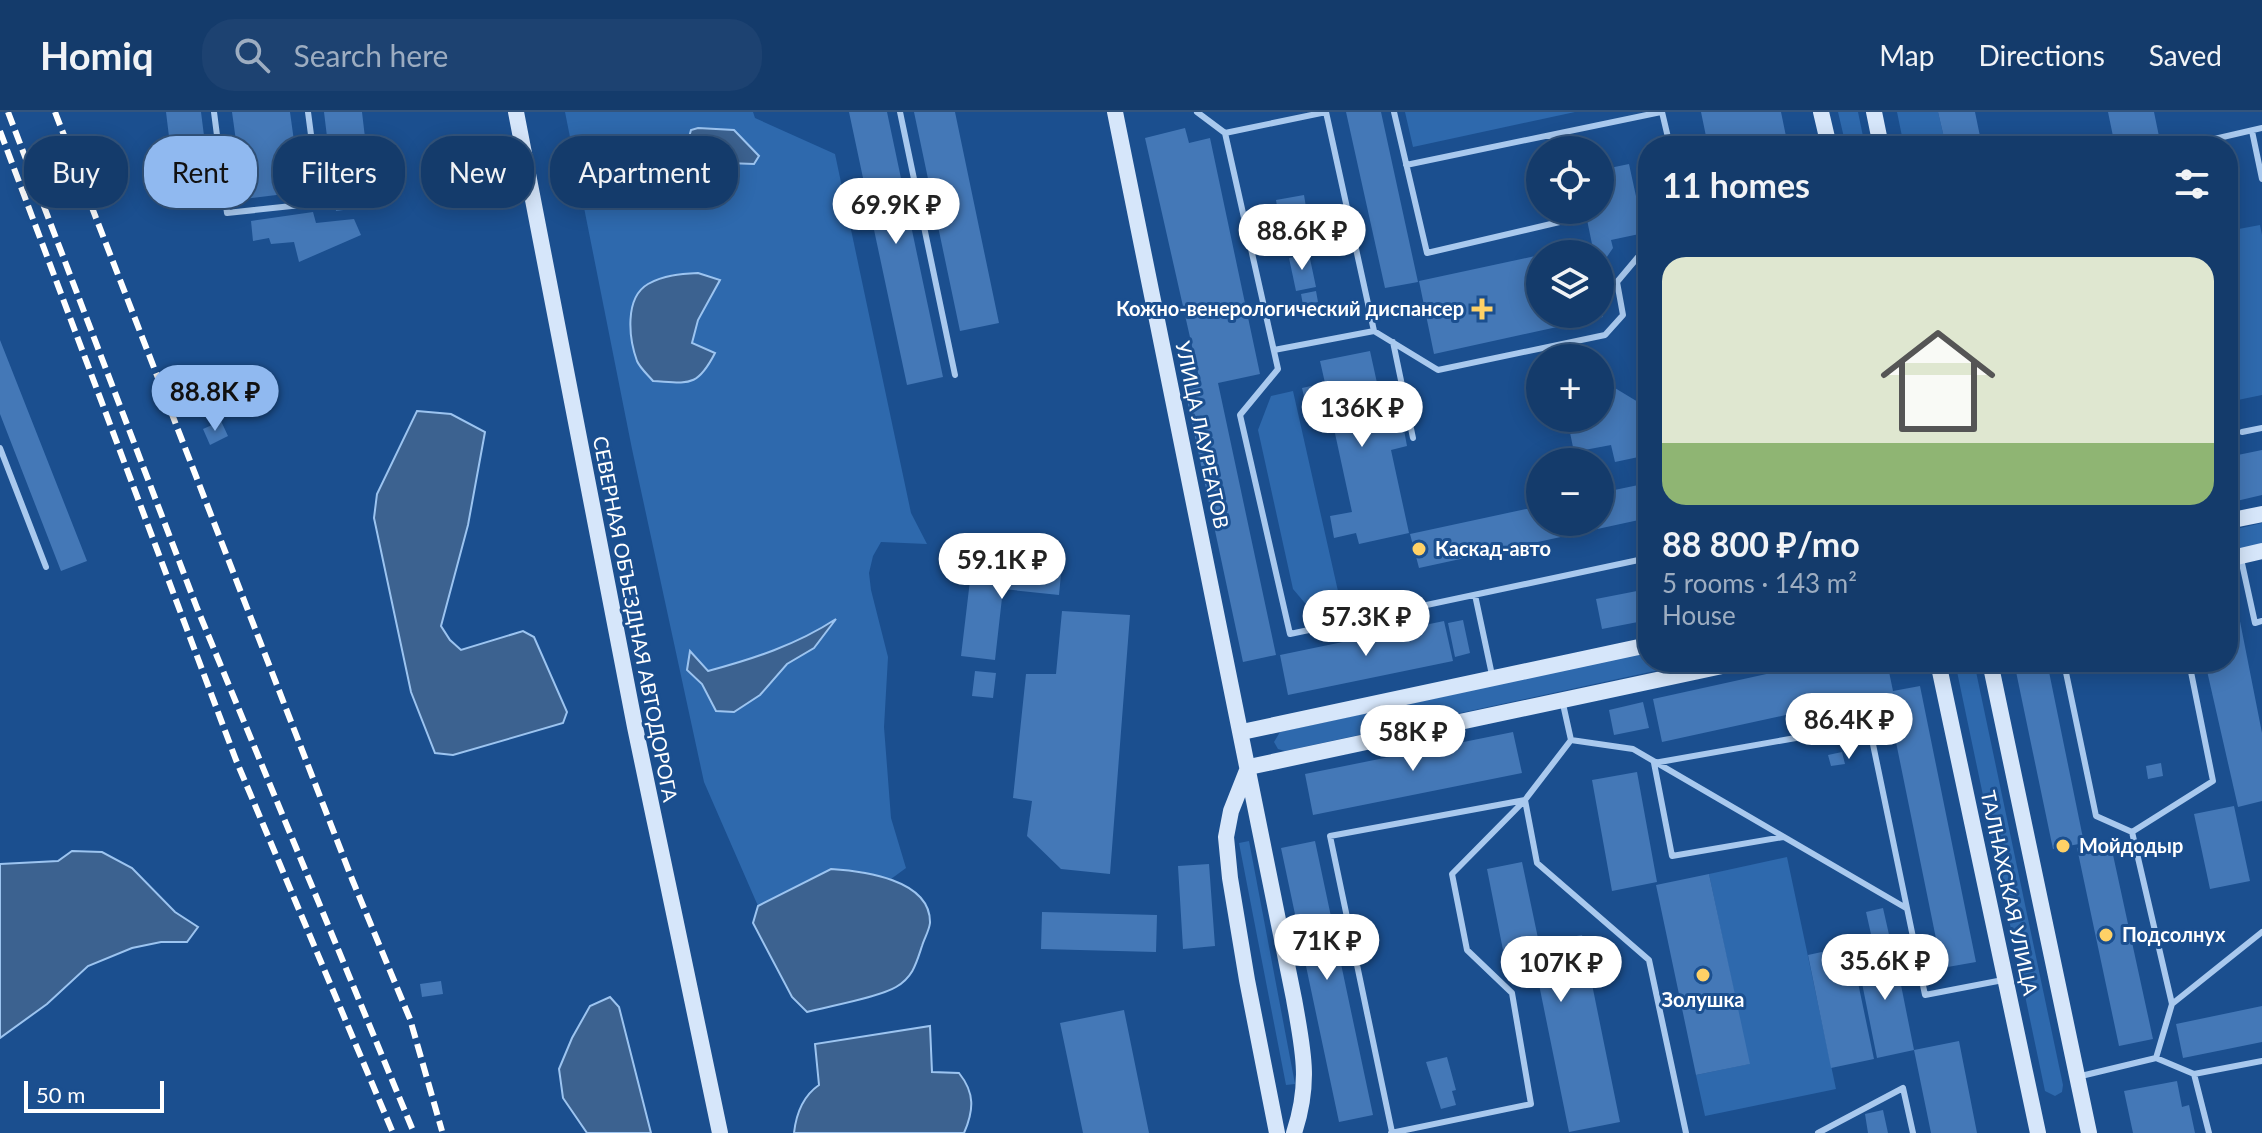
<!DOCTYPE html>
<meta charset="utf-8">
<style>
:root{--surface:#143b6b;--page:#1d4271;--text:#f1f3f6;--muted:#9dadc1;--line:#33557e;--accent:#90b9f0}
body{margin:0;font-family:Lato,sans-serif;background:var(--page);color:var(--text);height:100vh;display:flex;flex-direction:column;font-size:30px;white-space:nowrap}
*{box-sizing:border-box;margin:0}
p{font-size:26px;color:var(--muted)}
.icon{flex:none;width:44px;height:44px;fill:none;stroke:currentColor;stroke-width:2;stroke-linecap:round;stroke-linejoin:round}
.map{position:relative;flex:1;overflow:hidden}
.details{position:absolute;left:1638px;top:24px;width:600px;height:536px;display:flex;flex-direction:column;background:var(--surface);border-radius:32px;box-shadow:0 4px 20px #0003,0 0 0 2px var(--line)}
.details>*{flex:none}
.guide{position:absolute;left:24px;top:24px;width:760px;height:72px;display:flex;gap:16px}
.controls{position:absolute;left:1526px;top:24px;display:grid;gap:16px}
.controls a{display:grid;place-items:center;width:88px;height:88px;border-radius:50%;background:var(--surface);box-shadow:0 4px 20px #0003,0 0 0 2px var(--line);font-size:40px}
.scale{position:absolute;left:24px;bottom:20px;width:140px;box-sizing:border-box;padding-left:8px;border:4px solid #fff;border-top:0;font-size:22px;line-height:28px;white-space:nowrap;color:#fff;-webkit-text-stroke:6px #1b4f8f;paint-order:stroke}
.price{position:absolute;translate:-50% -68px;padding:0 18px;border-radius:28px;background:#fff;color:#222;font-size:26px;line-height:52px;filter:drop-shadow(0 2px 4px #0008)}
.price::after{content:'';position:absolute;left:50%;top:48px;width:24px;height:18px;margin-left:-12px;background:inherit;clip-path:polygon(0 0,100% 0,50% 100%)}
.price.on{background:var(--accent);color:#111}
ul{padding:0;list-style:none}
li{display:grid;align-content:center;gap:16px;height:424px;padding:0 24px}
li+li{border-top:2px solid var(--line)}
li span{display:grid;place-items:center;height:248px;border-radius:24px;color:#555}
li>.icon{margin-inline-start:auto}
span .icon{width:144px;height:144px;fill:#fffc;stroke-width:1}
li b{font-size:34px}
h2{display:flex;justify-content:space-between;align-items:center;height:96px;padding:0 24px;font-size:34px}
.tag{padding:0 28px;border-radius:32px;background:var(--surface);box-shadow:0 4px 20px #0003,0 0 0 2px var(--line);font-size:28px;line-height:72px}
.tag.on{background:var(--accent);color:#111}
header{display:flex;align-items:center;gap:48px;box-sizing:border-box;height:112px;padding:0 40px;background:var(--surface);border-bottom:2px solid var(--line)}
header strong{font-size:38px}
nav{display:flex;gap:44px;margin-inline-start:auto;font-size:28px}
.search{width:560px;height:72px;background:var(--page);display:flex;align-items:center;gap:20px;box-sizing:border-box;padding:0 28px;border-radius:32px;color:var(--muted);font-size:30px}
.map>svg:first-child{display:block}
.green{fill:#2e69ad;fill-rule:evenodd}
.water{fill:#3c6290;stroke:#9cc4f0;stroke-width:2}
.building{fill:#4478b7}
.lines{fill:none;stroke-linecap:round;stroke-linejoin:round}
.lane{stroke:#a9c9ee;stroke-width:6}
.secondary{stroke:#d6e6fa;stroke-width:16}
.rail{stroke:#fff;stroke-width:6;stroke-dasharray:14 6;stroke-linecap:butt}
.poi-dot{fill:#ffd166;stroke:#1b4f8f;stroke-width:3}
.labels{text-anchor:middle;stroke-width:6;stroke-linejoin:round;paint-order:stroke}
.poi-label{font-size:20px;font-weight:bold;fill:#fff;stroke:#1b4f8f;text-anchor:start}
.street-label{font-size:20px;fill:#fff;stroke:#1b4f8f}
</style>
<header>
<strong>Homiq</strong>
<div class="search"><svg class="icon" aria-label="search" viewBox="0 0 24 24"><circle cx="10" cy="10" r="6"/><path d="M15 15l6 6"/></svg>Search here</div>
<nav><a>Map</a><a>Directions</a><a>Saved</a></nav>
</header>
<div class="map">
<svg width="2262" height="1021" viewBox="0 0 2262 1021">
<rect width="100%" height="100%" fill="#1b4f8f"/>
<!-- green -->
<path class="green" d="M565,0h188l2,6 80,36 76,359 16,31 -46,-2 -8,14 -4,17 2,17 17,67 -4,70 7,91 15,50 -15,11 -31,-8 -29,-2 -73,37 -54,-124 -72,-333zM698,161l22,7 -22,40 -6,23 23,10 -62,28c-31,-36 -22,-55 -8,-96l28,-11zM834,510l-20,26 -27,16 -27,31 -44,16 -26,-59 18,19 46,-13 57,-22z
M1405,0h170l-162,35z
M1838,0h20l7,34h-19z
M1897,0h41l8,34h-42z
M2260,113l2,10v160l-34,7v-171z
M1293,279l49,218 -27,6 -22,-26 -35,-159 13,-34z
M2262,411v21l-34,7v-20z
M1648,540v10h14l2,7 -379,82 -7,-2 -4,-7 6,-10z
M1955,550h19l89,423 -1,7 -7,4 -10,-5z
M1249,729l46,243 -9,1 -47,-242z
M1787,745l49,232 -131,27 -9,-41 53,-11 -40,-190z"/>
<!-- water -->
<path class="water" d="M698,16l36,2 25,26 -5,8 -27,-1c-11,-12 -28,-9 -39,-22l3,-11z
M698,161l22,7 -22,40 -6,23 23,10c-18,35 -26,30 -62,28 -5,-6 -13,-13 -16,-20 -8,-22 -13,-63 11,-77 16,-9 32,-10 50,-11z
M417,299l34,3 34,18 -17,93 -27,101 9,14 11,10 62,-19 11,6 33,75 -4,11 -110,32 -18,-2 -24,-61 -37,-174 3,-24z
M836,507l-22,29 -27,16 -27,31 -26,17 -18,-1 -14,-27 -15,-14 3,-19 18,20c45,-12 88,-26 128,-52z
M72,739l30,1 30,16 43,44 23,15 -11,15h-26l-29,6 -44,18 -41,38 -47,34v-174l58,-3z
M831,757c31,2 100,10 99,54 -1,8 -6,16 -8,23 -6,18 -9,31 -26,41 -16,10 -67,19 -89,25l-15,-15 -39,-74 5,-17z
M610,885l9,10 32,126h-64l-24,-35 -4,-29 13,-31 18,-32z
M930,914l2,46 27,1c16,20 15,37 5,60h-170c2,-18 9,-37 25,-48l-4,-41z"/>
<!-- building -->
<path class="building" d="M166,0h35l10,79 -35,3z
M232,0h58l11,80 -57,7z
M324,0h38l11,94 -37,5z
M849,0h38l56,265 -36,8z
M914,0h41l44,211 -39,8z
M1346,0h35l37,170 -33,6z
M1701,0h80l7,34h-80z
M1938,0h37l7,34h-36z
M2108,0h46l7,34h-46z
M1185,16l4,15 21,-5 50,236 -42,9 58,272 -33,7 -58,-272 16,-4 -56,-248z
M1629,52l15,69 -33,7 2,8 -13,19v-13h-49l41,-10 -7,-34h15v-40z
M1304,83l4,24 -28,5 -4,-24z
M313,100l3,11 38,-4 7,16 -62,27 -5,-20 -23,2 -2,-6 -16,3 -2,-20z
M1309,142l7,33 -20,4 -7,-33z
M1540,143v59h62l1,3 -169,37 -15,-73z
M1648,165v34h-1l-7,-32z
M1316,179l2,11 -15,3 -2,-11z
M0,228l87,221 -26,10 -61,-157z
M1370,239l18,82 16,-3 3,16 -16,4 18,83 -50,11 -3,-11 -22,5 -4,-22 22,-4 -24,-111 -22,4 -4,-17 23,-5 -5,-22z
M1600,267l48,29v47l-33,7 -4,-17 -37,7 -7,-34h33z
M221,309l7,15 -18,9 -7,-16z
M2262,338v45l-34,8v-46z
M1648,371v35l-229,50 -9,-34 130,-28v16h60v-29z
M1006,446l56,6 -3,31 -56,-6 -8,71 -34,-4 10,-84 34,3z
M1637,479l6,30 -41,8 -6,-30z
M2236,489l26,132v68l-24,6 -33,-145h23v-59z
M1062,499l68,4 -20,259 -49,-5 -34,-33 5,-35 -19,-3 13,-124h30z
M1463,508l7,33 -15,4 -7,-34z
M1444,509l9,40 -165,34 -8,-40z
M1821,550h66l6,29 27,-5 56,276 -34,6 -56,-275 -224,49 -9,-43z
M2014,550h33l37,181 -31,6z
M975,559l21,2 -3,25 -21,-2z
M1643,590l6,26 -35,7 -5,-25z
M1513,620l9,41 -209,42 -8,-41z
M1842,640l3,12 -14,2 -3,-11z
M2161,651l2,13 -15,3 -2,-13z
M1637,660l20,110 -45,9 -20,-111z
M2234,694l16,75 -40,8 -16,-75z
M1315,729l58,274 -34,7 -58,-274z
M2110,729l43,198 -34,7 -42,-198z
M1522,750l17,81 43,-8 38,187 -51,10 -38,-187 -28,5 -16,-81z
M1209,752l6,82 -32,3 -5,-83z
M1709,762l41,190 -54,11 -40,-190z
M1883,796l7,31 -17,4 -7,-31z
M1042,800l115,3 -1,37 -115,-3z
M1893,833l21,105 -37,8 -21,-105z
M1840,836l1,9 11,-3 22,105 -43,9 -23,-113z
M441,869l2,13 -21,3 -2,-13z
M2262,894v36l-79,16 -7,-34z
M1124,898l25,123h-66l-23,-110z
M1959,929l18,92h-46l-17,-83z
M1447,945l9,33 -4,1 4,14 -15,4 -15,-47z
M2177,969l5,26 7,-2 6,28h-62l-9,-42z
M1883,998l5,23h-20l-3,-19z"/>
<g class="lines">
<!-- lane -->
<path class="lane" d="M214,0l13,101 93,-10 -12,-91
M900,0l55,263
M1197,0l28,21 53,236 -38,46 50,219 358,-76
M1394,0l33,141 141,-33 -2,-10
M1662,0l8,34
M2252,19l10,48
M1225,21l101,-21 48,219
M1552,24l2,14
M2184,34l78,-18
M1406,53l255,-53
M1393,230l20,96
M1274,238l100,-19 64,39 167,-35 18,-20 -6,-33 21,-25 10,-3
M2242,320l20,-4
M0,336l46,119
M2241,447l14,64 7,-2
M1475,483l17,80
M2067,550l-3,1 32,153 36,16
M1563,592l8,36 62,9 273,159
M1571,628l-46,60 12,63 112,97 37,173
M2132,720l40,172 -16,54
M2132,720l81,-51 -24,-119
M1783,725l-111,19 -18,-93 215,-38 56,270 78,-15
M2172,892l90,-72
M2194,962l15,59
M2081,964l75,-18 38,16 68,-13
M1392,1020l-62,-296 195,-36
M1391,1021l140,-29 -19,-111 -45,-43 -15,-76 73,-74
M1818,1021l85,-45 10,45"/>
<!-- secondary -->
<path class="secondary" d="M516,0l119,615 85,406
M1115,0l179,887c9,51 17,83 0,134
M1821,0l8,34
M1874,0l7,34
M2228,409l34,-7
M2228,447l34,-8
M1938,550l100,471
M1990,550l99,471
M1242,620l406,-87
M1249,655l492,-105
M1248,656l-17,43 -5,26 4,41 17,102 30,153"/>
<!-- rail -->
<path class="rail" d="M8,0l189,496 217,525
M55,0l297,767 58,140 32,112
M0,19l236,629 157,373"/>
</g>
<!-- markers -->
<g class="poi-dot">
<path d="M1478 185h8v8h8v8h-8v8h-8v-8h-8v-8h8z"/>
<circle cx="1419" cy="437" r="8"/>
<circle cx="2063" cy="734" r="8"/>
<circle cx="2106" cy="823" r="8"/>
<circle cx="1703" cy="863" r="8"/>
</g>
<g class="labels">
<!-- poi labels -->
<g class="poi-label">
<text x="1464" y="204" text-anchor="end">Кожно-венерологический диспансер</text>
<text x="1435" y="444">Каскад-авто</text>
<text x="2079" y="741">Мойдодыр</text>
<text x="2122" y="830">Подсолнух</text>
<text x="1703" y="895" text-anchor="middle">Золушка</text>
</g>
<!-- street labels -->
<g class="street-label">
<text transform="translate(1202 323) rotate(78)" y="7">УЛИЦА ЛАУРЕАТОВ</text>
<text transform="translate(635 507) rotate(79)" y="7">СЕВЕРНАЯ ОБЪЕЗДНАЯ АВТОДОРОГА</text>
<text transform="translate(2009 781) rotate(78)" y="7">ТАЛНАХСКАЯ УЛИЦА</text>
</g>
</g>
</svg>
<div class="controls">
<a><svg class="icon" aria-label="locate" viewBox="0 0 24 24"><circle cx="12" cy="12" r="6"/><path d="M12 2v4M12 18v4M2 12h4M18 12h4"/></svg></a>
<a><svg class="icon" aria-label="layers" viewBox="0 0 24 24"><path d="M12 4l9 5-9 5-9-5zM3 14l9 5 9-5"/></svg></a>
<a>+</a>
<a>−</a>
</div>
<div class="scale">50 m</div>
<b class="price" style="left:896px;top:134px">69.9K ₽</b>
<b class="price" style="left:1302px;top:160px">88.6K ₽</b>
<b class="price on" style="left:215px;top:321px">88.8K ₽</b>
<b class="price" style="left:1362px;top:337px">136K ₽</b>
<b class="price" style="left:1002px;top:489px">59.1K ₽</b>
<b class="price" style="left:1366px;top:546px">57.3K ₽</b>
<b class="price" style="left:1849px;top:649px">86.4K ₽</b>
<b class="price" style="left:1413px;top:661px">58K ₽</b>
<b class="price" style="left:1327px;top:870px">71K ₽</b>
<b class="price" style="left:1885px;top:890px">35.6K ₽</b>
<b class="price" style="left:1561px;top:892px">107K ₽</b>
<div class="guide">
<a class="tag">Buy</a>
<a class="tag on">Rent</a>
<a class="tag">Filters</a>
<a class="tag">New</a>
<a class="tag">Apartment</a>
</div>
<section class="details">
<h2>11 homes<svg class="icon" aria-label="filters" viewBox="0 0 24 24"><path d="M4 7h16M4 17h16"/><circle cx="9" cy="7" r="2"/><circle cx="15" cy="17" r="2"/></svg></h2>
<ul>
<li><span style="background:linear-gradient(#dfe7d0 75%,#8fb573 0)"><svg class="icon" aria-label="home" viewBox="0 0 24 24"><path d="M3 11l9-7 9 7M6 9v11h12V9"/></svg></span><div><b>88 800 ₽/mo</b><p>5 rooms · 143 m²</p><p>House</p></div></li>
</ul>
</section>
</div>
